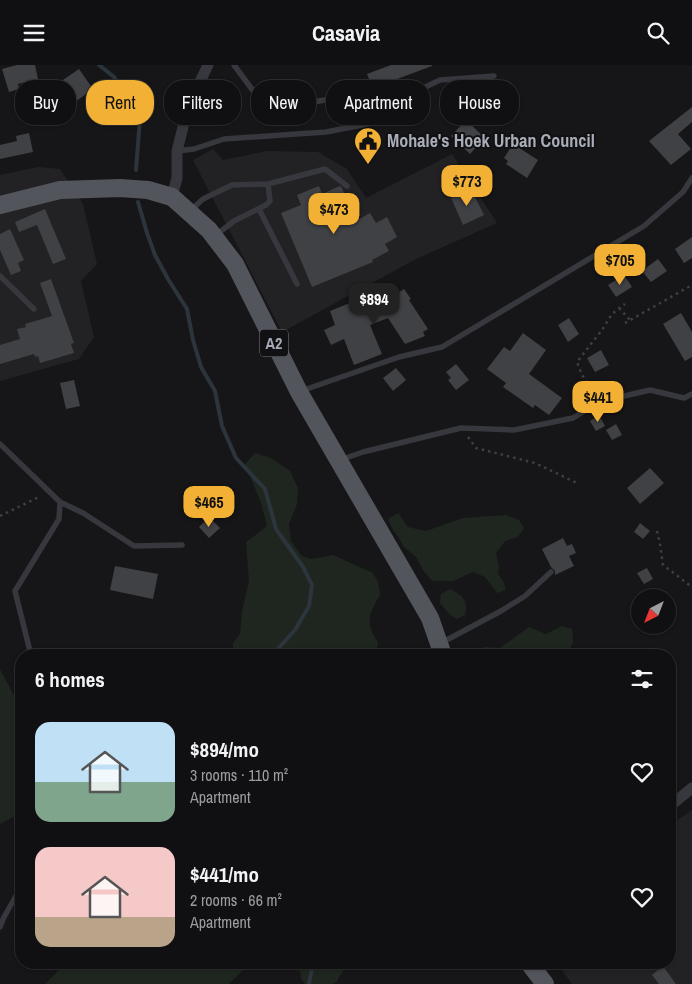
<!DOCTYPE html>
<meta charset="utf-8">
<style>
:root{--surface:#101012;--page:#19191b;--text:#f1f3f6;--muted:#9c9d9f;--line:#303032;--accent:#f2b134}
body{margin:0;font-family:"Archivo Narrow",sans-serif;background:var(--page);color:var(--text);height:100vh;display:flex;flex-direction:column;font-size:19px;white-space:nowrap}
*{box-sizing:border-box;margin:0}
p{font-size:16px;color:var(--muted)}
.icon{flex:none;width:28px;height:28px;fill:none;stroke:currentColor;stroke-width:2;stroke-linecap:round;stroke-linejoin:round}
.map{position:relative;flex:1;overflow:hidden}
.sheet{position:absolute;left:15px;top:584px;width:661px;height:320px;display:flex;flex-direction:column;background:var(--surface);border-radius:20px;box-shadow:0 1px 4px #0004,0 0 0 1px var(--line)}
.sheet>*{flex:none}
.guide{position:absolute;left:15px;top:15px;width:662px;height:45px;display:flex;gap:10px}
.needle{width:32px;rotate:222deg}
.fabs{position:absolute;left:631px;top:524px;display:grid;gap:10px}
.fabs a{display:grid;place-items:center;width:45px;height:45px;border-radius:50%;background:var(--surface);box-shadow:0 1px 4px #0004,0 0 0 1px var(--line);font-size:25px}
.price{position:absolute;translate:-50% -42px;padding:0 11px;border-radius:10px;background:var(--accent);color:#111;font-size:16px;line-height:32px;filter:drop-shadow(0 1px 2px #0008)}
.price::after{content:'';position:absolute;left:50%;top:30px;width:15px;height:11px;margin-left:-8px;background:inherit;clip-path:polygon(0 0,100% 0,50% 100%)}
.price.selected{background:#222;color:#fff}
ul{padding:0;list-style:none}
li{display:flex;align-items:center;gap:15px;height:125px;padding:0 20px}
li span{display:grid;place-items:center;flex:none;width:140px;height:100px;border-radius:15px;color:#555}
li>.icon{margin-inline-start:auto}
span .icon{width:60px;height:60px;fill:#fffc;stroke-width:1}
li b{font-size:21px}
h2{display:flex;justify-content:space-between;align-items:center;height:60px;padding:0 20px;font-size:21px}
.chip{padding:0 18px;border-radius:20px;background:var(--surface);box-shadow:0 1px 4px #0004,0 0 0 1px var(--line);font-size:18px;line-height:45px}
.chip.selected{background:var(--accent);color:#111}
header{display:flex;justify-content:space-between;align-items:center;height:65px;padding:0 20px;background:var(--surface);font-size:22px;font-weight:700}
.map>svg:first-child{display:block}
.built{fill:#222225}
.green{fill:#1e261f}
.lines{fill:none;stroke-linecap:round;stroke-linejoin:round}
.stream{stroke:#2c353c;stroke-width:4}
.building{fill:#404145}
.path{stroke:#3d3f44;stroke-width:2.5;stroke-dasharray:2.5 4;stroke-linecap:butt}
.lane{stroke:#37383d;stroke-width:5.5}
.street{stroke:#37383d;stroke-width:11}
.primary{stroke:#53555c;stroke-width:18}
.labels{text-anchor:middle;stroke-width:4;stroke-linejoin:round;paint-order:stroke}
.shield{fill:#111113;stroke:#7b7e86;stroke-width:1}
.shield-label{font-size:16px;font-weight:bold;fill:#a8adb8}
.poi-label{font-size:18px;font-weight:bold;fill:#a8adb8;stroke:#111113;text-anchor:start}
</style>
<header><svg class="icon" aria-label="menu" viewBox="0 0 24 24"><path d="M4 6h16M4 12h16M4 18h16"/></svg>Casavia<svg class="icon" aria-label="search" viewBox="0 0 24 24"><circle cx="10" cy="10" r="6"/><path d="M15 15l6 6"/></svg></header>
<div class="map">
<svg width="692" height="919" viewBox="0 0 692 919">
<rect width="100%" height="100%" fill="#161618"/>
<!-- built -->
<path class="built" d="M213,84l10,11 44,-9 51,1 29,17 19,29 86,-44 45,69 -81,36 -134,73 -89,-172z
M38,102l22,2 23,35 14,60 -16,17 13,56 -15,22 -79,22v-206z
M692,745v174h-120l-15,-21h113v-138z"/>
<!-- green -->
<path class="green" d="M255,388l16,5 19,13 8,17 -1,16 -8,20 2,17 11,15 9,3 22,-4 40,18 5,9 2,13c-12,21 -15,26 -2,48l-3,12h-142v-12l7,-9 2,-23 7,-30 -3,-39 21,-16 -6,-23 -16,-39z
M398,448l10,14 18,4 37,-13 43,-3 13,5 5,8 -6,9 -13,4 -9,12 3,13 -1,7 6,10 2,7 -9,3 -12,-16 -12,-5 -20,9h-21l-9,-11 -7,-13 -13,-11 -4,-8 -6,-8 -5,-11z
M450,524c12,6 19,11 15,26l-8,4 -7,-4 -10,-12 1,-9z
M562,561l10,3 1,13 -6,13h-93l11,-8 15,1 29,-21 17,7z
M0,604l21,40v104l-21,11z
M66,898h184l-21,21h-184z
M299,898h47c0,7 -7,12 -9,19l-4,2h-28l-4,-5z"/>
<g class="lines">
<!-- stream -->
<path class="stream" d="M99,0l15,12 26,41 -4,52
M138,137l9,31 8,22 13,24 19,30 6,31 8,27 14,24 7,35 14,32 29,31 11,40 27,38 9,18 -3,21 -14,24 -19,21v4
M309,919l4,-21"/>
</g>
<!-- building -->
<path class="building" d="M17,0h18l3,14 -20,5 1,5 -10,3 -7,-23z
M391,0h41v1l-59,22 -6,-14z
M79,4l14,20 -25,18 -14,-21z
M458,27l1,12 -15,2 -1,-12z
M692,42v15l-14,12 13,15 -20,16 -22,-24z
M466,55l19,18 -15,16 -19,-18z
M29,68l4,19 -33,7v-14l17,-4 -1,-5z
M513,79l25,16 -11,18 -21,-14 2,-3 -4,-3z
M319,121l3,8 18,-8 2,2 14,33 14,-8 6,10 11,-6 10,20 -12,7 4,7 -17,9 1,2 -61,25 -31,-74 20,-8 -4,-10z
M471,124l13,26 -21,10 -12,-27z
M45,144l21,50 -13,5 -16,-39 -18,7 -4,-10z
M10,164l14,31 -6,3 3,8 -10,4 -11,-25v-16z
M692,172v21l-8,5 -9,-14z
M658,194l9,12 -16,11 -9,-11z
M624,210l8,12 -16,10 -8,-12z
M51,214l23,64 -3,1 3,9 -34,10 -2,-7 -3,1 -1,-3 -34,10v-19l20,-6 -3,-10 9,-2 -1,-3 27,-8 -12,-33z
M404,224l7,10 -2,1 19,29 -5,3 2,4 -20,8 -17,-26 -18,7 12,29 -28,11 -10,-26 -13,6 -7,-15 11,-5 -5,-14 30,-12 6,14z
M681,248l11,19v25l-7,4 -22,-37z
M569,253l10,16 -11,8 -10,-17z
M523,268l23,17 -17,24 33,24 -13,17 -14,-10 -2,3 -30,-21 3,-4 -19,-14 17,-22 6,4z
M601,285l8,15 -14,7 -8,-14z
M456,299l13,16 -13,10 -8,-10 3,-2 -5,-6z
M396,303l10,12 -13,11 -10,-13z
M74,315l6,26 -14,3 -6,-26z
M599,350l6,11 -9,5 -6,-10z
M616,359l6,11 -10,5 -6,-10z
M650,403l14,15 -24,21 -13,-16z
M209,452l11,11 -11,10 -10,-11z
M640,458l10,8 -7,8 -9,-7z
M563,473l4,8 5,-2 4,9 -7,3 5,10 -19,9v-4l-4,-4 -9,-18z
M115,501l43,8 -5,25 -43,-9z
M647,503l6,11 -9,5 -7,-11z
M663,901l13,18h-17l-7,-9z"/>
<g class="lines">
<!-- path -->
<path class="path" d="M619,243l11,12
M625,258l67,-38
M594,329l-12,-19 -5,-13 25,-32 10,-16 13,-10
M468,372l8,11 59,15 44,21
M0,451l41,-20
M657,466l3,13 3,21 29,22"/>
<!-- lane -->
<path class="lane" d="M234,0l23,31 13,9 17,2 81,-15 21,7 30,-9 21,-10 54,-4
M177,86l17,-2 30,-10 102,-7 57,-11
M259,144l38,75
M190,146l13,-12 29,-14 36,-1 57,-15 22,17
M216,170l18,-14 32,-16 4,-4 -2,-17
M0,211l34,33
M301,326l98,-34 43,-10 202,-121 39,-34 9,-14
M0,379l60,58 23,11 51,33 48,-1
M340,395l23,-8 98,-24 53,2 59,-12 26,-16 51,-12 34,8 8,-4
M441,578l60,-32 24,-15 26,-24
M31,590l-16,-64 44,-72 1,-17
M0,862l4,-10 17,-30"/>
<!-- street -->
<path class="street" d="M172,132l5,-19v-27l8,-32 13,-33 10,-21
M670,741l22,-18"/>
<!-- primary -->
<path class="primary" d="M0,140l60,-15 60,-2 28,2 24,7 37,33 26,34 64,128 131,226 13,37
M529,898l16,21"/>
</g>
<!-- icons -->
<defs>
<g id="civic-pin" transform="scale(1.4375)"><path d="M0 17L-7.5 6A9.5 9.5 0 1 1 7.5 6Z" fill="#f2b134" stroke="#111113"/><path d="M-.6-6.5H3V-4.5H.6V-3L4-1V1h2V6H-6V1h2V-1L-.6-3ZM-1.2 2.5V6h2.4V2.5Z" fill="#111"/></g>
</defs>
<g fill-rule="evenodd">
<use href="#civic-pin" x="368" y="76"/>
</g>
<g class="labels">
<!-- shield labels -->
<rect class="shield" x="260" y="264.5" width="28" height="27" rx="4"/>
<g class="shield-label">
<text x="274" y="284">A2</text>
</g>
<!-- poi labels -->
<g class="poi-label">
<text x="387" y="82">Mohale's Hoek Urban Council</text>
</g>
</g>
</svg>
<div class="fabs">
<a><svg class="needle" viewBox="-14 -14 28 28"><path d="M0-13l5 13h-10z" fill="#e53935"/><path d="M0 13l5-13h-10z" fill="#9c9d9f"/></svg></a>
</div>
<b class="price" style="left:467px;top:142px">$773</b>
<b class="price" style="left:334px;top:170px">$473</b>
<b class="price" style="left:620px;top:221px">$705</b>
<b class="price selected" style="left:374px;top:260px">$894</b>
<b class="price" style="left:598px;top:358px">$441</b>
<b class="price" style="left:209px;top:463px">$465</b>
<div class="guide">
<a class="chip">Buy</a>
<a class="chip selected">Rent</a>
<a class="chip">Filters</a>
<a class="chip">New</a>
<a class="chip">Apartment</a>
<a class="chip">House</a>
</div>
<section class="sheet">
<h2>6 homes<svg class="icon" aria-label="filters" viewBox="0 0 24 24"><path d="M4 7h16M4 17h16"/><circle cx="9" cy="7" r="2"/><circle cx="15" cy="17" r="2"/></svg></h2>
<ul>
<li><span style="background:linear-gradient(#bfe0f5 60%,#7fa58c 0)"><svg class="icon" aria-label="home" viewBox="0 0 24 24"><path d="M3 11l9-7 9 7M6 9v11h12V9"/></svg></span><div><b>$894/mo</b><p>3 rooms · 110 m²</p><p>Apartment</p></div><svg class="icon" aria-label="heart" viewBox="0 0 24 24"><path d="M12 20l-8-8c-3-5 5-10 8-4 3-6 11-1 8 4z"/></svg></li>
<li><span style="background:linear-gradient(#f6c9c9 70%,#b9a48a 0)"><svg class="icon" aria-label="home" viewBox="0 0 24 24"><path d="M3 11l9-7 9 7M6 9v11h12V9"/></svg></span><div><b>$441/mo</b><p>2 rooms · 66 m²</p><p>Apartment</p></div><svg class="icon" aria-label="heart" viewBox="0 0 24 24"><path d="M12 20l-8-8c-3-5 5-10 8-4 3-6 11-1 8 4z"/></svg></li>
</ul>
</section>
</div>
